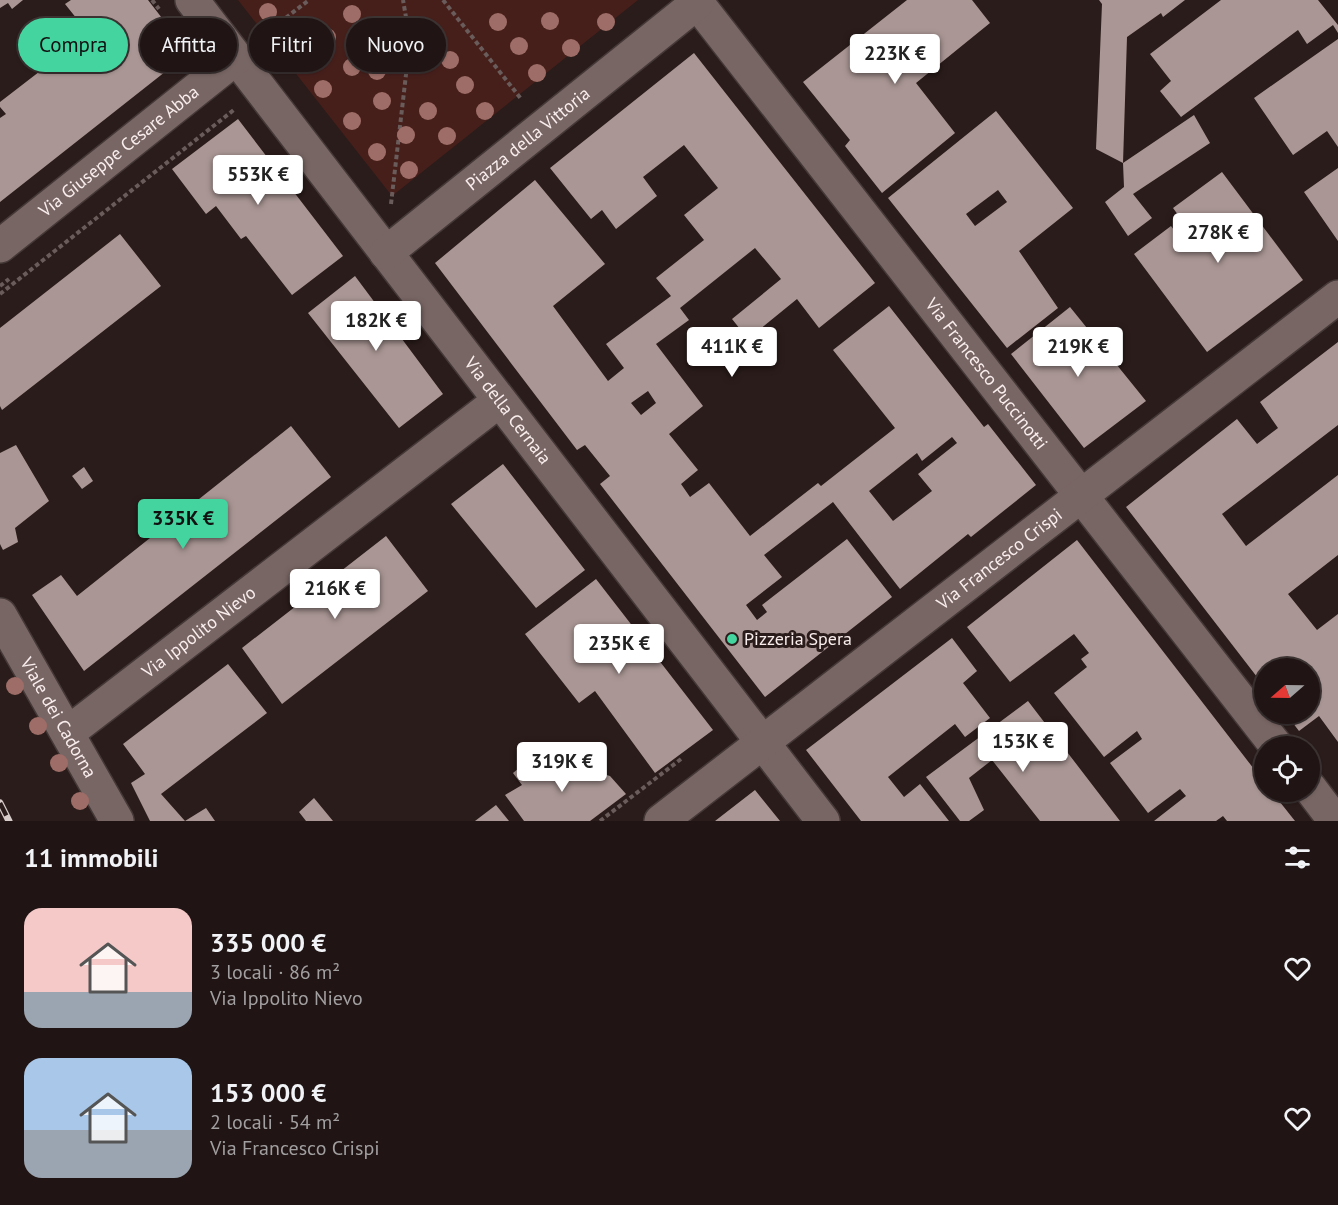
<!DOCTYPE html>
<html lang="it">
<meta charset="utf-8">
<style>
:root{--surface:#201514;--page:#2d2222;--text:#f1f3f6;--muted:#a29fa0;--line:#3d3434;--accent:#43d4a0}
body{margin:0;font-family:"PT Sans",sans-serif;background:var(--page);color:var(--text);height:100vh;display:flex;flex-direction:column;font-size:22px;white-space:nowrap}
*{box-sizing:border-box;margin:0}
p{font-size:20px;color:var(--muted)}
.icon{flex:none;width:33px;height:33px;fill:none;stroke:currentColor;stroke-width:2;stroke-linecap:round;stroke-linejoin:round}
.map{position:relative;height:821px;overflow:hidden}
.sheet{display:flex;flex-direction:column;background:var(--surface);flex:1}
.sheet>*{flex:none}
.banner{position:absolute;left:18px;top:18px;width:600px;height:54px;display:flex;gap:12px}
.needle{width:39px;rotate:250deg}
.tools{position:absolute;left:1254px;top:658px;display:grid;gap:12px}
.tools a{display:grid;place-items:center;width:66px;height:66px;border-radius:50%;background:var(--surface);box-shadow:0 2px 4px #0004,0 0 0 2px var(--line);font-size:30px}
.price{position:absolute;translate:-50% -51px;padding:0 14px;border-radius:6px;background:#fff;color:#222;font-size:20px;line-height:39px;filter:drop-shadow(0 2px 3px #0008)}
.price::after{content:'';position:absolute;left:50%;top:36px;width:18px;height:14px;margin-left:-9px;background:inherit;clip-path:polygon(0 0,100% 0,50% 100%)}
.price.active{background:var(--accent);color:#111}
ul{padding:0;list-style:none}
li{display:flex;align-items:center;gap:18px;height:150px;padding:0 24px}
li span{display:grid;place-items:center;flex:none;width:168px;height:120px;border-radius:18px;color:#555}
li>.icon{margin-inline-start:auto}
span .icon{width:72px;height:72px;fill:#fffc;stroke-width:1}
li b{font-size:26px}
h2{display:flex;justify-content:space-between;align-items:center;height:72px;padding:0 24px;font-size:26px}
.tag{padding:0 21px;border-radius:27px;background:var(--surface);box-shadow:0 2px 4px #0004,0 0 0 2px var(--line);font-size:21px;line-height:54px}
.tag.active{background:var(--accent);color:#111}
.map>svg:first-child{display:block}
.green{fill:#461f1b}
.building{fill:#aa9795;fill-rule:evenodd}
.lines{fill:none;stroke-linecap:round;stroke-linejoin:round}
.minor-casing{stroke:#453938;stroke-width:36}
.path{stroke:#695c5a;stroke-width:4;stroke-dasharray:4.5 3;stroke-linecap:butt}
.minor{stroke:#786664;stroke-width:33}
.rail-casing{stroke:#d8cccb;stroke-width:7}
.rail{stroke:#2a1c1a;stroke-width:4.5;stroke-dasharray:14;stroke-linecap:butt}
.tree{fill:#9e6d67}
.poi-dot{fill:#43d4a0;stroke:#2a1c1a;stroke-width:2}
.labels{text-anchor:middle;stroke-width:6;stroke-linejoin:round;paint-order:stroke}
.street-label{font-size:18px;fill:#f9eeed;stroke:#2a1c1a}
.poi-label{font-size:18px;fill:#f9eeed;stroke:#2a1c1a;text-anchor:start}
</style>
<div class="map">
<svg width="1338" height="821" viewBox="0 0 1338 821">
<rect width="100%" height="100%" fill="#2a1c1a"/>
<!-- green -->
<path class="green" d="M238,0h400l-246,196z"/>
<!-- building -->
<path class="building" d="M0,0h23l-11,9 -4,-6 -8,5z
M71,0h77l41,53 -189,149v-84l6,-4 -6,-7v-5l48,-37 4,5 41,-31 -28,-35z
M907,0h65l18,23 -74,60 39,50 -73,60 -37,-47 5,-6 -47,-58z
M1099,0h86l-22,17 -2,-4 -34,24 -4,126 -27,-14 6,-145z
M1221,0h97l20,25v8l-5,-8 -26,19 -9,-14 -117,87 -21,-26 11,-10 -21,-27z
M1338,39v108l-11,-16 -34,24 -39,-57z
M694,53l181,230 -56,45 -22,-29 -49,40 -16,-20 49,-40 -26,-31 -75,60 9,12 -33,24 47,62 -34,28 29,36 -17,14 9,13 19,-14 41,53 68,-53 3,3 74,-58 -62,-78 56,-44 95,121 4,-3 48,61 -65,52 -3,-3 -68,55 -67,-87 -69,53 18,22 -36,28 11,15 10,-8 -5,-7 85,-66 45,58 -127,100 -165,-213 10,-8 -25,-31 -8,5 -142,-187 100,-83 70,84 -52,42 55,75 16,-13 -18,-24 65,-48 -15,-18 48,-38 -20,-25 34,-27 -34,-43 -41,32 14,19 -41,33 -14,-19 -11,9 -41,-51zM648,391l8,12 -15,12 -10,-12zM952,437l5,6 -39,31 14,17 -39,30 -24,-30 48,-38 5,8z
M996,111l77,97 -54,43 39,57 -51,40 -119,-150zM998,190l9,12 -32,24 -9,-12z
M1194,115l16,28 -77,51 19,24 -24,18 -23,-34 19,-15 -1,-24z
M238,119l105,137 -51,39 -46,-59 -5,3 -25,-33 -10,8 -34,-45z
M1338,168v73l-34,-49z
M1222,172l81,108 -96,72 -73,-98 37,-28 17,23 10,-7 -25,-34z
M120,234l41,52 -159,124 -2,-4v-78z
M355,276l88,118 -44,34 -91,-115z
M1070,307l76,94 -62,47 -73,-94z
M1338,342v83l-116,89 24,32 92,-71v80l-50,39 29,36 21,-16v128l-19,-26 -20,15 -13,-17h24v-45h-46v17l-138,-179 111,-88 20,25 21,-16 -18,-26z
M291,426l40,51 -247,194 -52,-76 29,-20 16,21z
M16,445l33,56 -34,27 3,14 -15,8 -3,-6v-91z
M503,464l82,106 -49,38 -85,-104z
M84,467l9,14 -11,8 -10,-13z
M386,536l42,55 -146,113 -40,-56z
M1077,540l187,242v10h8l23,29h-68l-4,-5 -7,5h-62l32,-25 -6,-7 -32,24 -38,-50 32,-24 -5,-8 -33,26 -50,-64 33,-26 -6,-8 8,-6 -15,-19 -64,48 -43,-55z
M596,579l117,151 -58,43 -60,-82 -16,12 -54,-69z
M952,638l25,33 -14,12 27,35 -25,19 -10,-13 -67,53 16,20 16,-13 29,37h-88l-55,-71z
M228,664l39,49 -106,81 24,27 21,-13 9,13h-65l-19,-38 14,-9 -22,-30z
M1028,701l92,120h-80l-48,-61 -23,18 15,32 -15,11h-9l-34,-44z
M530,759l25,7 5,9 10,-11 40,12 16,18 -36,27h-66l-19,-26 17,-10 -9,-12z
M755,790l25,31h-65z
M314,798l19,23h-27l-7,-9z
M496,805l13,16h-34z"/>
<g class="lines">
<!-- minor casing -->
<g class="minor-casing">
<g id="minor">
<path id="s1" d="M192,0l631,821"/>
<path id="s2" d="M695,0l582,747"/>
<path id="s3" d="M0,246l236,-188"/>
<path id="s4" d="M386,253l311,-250"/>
<path id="s5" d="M0,615l117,206"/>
<path id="s6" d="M69,732l430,-331"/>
<path d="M1310,788l25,33"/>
<path id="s7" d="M661,821l677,-524"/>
</g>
</g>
<!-- path -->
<path class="path" d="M152,0l7,9
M443,0l79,100
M262,36l47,-36
M391,204l19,-164 -7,-40
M0,286l9,-7
M0,294l235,-185
M600,821l81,-62"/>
<!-- minor -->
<use href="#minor" class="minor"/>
<!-- rail casing -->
<g class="rail-casing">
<path id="rail" d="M0,803l9,18"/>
</g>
<!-- rail -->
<use href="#rail" class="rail"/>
</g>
<!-- trees -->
<g class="tree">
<circle cx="268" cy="12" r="9"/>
<circle cx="352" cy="14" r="9"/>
<circle cx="550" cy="21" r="9"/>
<circle cx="498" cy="22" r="9"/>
<circle cx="606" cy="22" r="9"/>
<circle cx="327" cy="37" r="9"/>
<circle cx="519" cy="46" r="9"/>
<circle cx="571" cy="48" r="9"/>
<circle cx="380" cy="49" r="9"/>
<circle cx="296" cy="54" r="9"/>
<circle cx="450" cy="60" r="9"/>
<circle cx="407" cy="64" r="9"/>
<circle cx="352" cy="67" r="9"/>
<circle cx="377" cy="71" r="9"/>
<circle cx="537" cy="73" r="9"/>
<circle cx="465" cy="85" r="9"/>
<circle cx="323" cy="89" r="9"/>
<circle cx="382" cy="101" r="9"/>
<circle cx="428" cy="111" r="9"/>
<circle cx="485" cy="111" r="9"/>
<circle cx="352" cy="121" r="9"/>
<circle cx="406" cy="135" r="9"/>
<circle cx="447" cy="136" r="9"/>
<circle cx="377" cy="152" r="9"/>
<circle cx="409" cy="170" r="9"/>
<circle cx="15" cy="686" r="9"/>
<circle cx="38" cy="726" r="9"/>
<circle cx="59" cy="763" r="9"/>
<circle cx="80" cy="801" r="9"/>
</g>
<!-- markers -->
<circle class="poi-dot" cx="732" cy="639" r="6"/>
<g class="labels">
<!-- street labels -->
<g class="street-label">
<text dy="6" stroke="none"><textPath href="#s4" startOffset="182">Piazza della Vittoria</textPath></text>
<text dy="6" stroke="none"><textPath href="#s3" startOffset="152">Via Giuseppe Cesare Abba</textPath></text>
<text dy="6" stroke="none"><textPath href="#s2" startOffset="474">Via Francesco Puccinotti</textPath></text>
<text dy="6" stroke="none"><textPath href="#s1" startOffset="518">Via della Cernaia</textPath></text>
<text dy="6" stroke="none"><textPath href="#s7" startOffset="428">Via Francesco Crispi</textPath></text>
<text dy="6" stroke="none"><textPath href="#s6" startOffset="164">Via Ippolito Nievo</textPath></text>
<text dy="6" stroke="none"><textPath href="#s5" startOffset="118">Viale dei Cadorna</textPath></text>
</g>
<!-- poi labels -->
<g class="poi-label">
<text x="744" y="645">Pizzeria Spera</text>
</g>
</g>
</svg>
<div class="tools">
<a><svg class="needle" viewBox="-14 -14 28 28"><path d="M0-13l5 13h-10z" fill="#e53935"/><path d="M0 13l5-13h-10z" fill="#a29fa0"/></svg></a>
<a><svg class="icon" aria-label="locate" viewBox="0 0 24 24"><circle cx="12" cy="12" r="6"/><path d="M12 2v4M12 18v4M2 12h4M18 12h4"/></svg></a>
</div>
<b class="price" style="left:895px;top:85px">223K €</b>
<b class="price" style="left:258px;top:206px">553K €</b>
<b class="price" style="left:1218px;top:264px">278K €</b>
<b class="price" style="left:376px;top:352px">182K €</b>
<b class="price" style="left:732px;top:378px">411K €</b>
<b class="price" style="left:1078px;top:378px">219K €</b>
<b class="price active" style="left:183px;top:550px">335K €</b>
<b class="price" style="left:335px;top:620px">216K €</b>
<b class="price" style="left:619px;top:675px">235K €</b>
<b class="price" style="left:1023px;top:773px">153K €</b>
<b class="price" style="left:562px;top:793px">319K €</b>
<div class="banner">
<a class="tag active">Compra</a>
<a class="tag">Affitta</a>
<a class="tag">Filtri</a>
<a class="tag">Nuovo</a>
</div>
</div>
<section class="sheet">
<h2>11 immobili<svg class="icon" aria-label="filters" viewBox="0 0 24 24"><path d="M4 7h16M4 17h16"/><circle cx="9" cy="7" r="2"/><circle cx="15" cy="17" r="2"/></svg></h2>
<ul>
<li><span style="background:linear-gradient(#f6c9c9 70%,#9aa5b1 0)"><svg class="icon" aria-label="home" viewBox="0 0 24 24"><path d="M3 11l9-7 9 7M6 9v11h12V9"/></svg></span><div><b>335 000 €</b><p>3 locali · 86 m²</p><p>Via Ippolito Nievo</p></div><svg class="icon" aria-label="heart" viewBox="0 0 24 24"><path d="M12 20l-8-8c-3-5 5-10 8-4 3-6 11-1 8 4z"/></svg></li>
<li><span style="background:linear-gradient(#a9c7e8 60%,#9aa5b1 0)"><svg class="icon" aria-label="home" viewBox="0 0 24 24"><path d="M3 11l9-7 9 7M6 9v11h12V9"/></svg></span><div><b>153 000 €</b><p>2 locali · 54 m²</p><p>Via Francesco Crispi</p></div><svg class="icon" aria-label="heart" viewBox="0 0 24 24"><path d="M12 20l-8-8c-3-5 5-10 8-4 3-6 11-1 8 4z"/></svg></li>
</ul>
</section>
